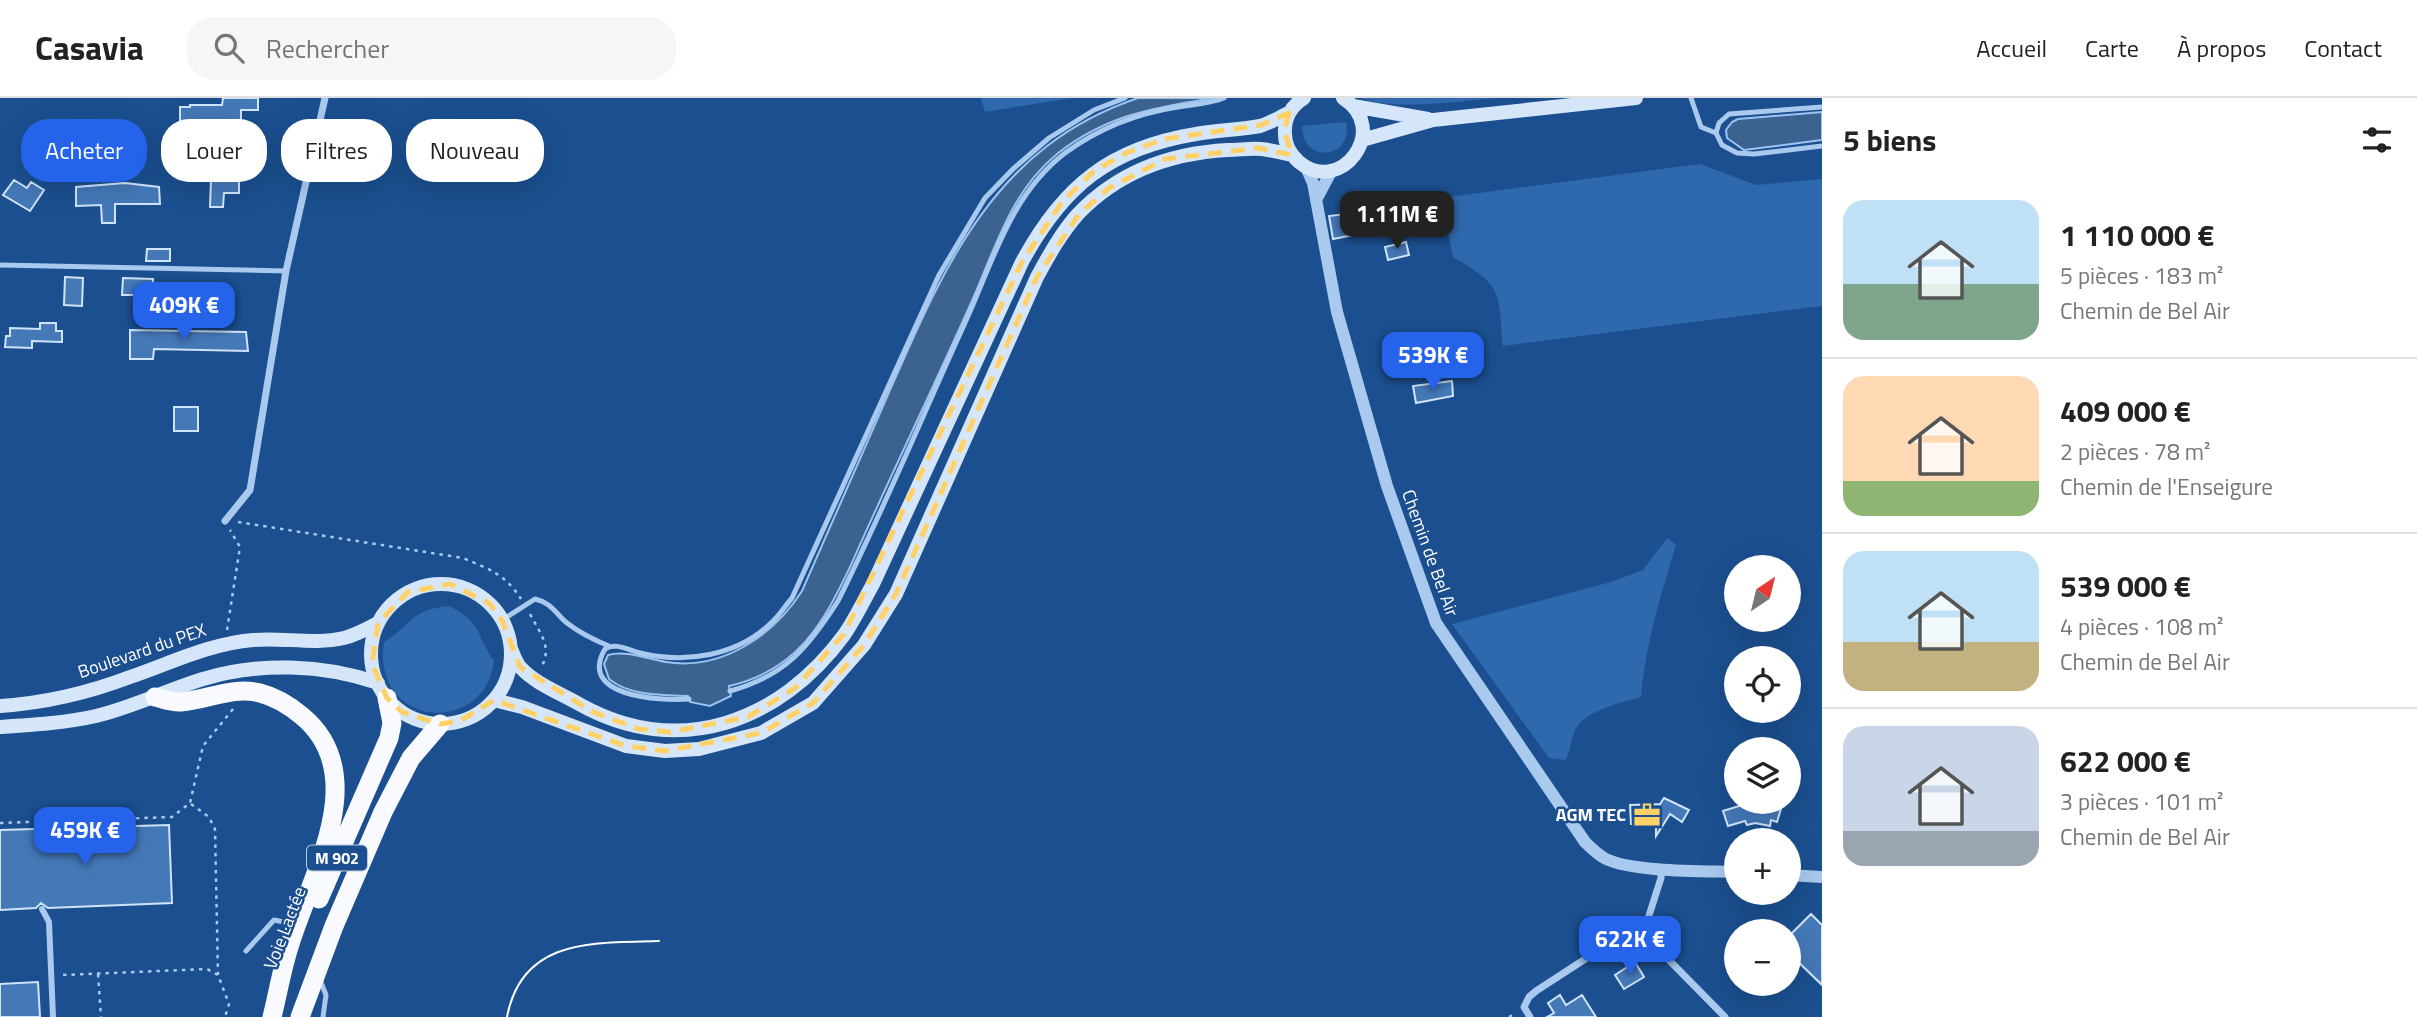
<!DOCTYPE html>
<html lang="fr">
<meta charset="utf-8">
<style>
:root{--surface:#fff;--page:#f6f6f6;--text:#222;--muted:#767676;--line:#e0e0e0;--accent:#2563eb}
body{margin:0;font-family:"Titillium Web",sans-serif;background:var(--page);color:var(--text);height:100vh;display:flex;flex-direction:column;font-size:26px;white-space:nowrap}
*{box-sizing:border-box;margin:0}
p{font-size:23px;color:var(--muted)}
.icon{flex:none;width:38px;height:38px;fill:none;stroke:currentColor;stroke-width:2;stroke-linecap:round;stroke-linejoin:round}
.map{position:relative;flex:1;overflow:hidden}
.details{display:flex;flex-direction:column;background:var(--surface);width:595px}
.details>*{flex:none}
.top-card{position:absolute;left:21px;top:21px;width:665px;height:63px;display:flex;gap:14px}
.needle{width:46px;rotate:35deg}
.controls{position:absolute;left:1724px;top:457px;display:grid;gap:14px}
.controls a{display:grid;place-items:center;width:77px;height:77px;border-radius:50%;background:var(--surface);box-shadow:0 7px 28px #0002;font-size:35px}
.price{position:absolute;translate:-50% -60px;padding:0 16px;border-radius:14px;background:var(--accent);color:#fff;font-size:23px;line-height:46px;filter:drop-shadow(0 2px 4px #0008)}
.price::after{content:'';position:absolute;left:50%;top:42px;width:21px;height:16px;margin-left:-10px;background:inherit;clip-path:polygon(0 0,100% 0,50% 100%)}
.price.current{background:#222;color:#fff}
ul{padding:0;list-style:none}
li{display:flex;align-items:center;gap:21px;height:175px;padding:0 21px}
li+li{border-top:2px solid var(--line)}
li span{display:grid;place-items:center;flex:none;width:196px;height:140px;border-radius:21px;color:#555}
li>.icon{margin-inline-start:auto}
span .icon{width:84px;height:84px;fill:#fffc;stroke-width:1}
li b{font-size:30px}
h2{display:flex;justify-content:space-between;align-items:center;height:84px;padding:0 21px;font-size:30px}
.chip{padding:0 24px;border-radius:28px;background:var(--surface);box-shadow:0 7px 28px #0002;font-size:24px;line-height:63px}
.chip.current{background:var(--accent);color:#fff}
header{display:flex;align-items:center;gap:42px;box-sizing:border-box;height:98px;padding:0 35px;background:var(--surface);border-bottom:2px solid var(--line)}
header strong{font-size:33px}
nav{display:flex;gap:38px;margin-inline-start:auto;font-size:24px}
.search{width:490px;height:63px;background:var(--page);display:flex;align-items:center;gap:18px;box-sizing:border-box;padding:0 24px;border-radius:28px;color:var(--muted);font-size:26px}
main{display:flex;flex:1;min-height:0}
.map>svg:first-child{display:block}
.green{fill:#2e69ad}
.water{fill:#3c6290;stroke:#9cc4f0;stroke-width:2}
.building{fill:#4478b7;stroke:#cfe3fa;stroke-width:2}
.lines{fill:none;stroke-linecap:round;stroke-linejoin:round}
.path{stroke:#a9c9ee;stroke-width:2.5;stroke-dasharray:3.5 5;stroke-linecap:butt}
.service{stroke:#a9c9ee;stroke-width:5}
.pedestrian{stroke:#a9c9ee;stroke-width:6}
.minor{stroke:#a9c9ee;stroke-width:7}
.tertiary{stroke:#a9c9ee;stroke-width:12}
.secondary{stroke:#d6e6fa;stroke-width:14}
.trunk{stroke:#f8faff;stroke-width:19}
.tram{stroke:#fff;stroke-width:2}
.marked{fill:none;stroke:#ffd166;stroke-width:5;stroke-dasharray:14 9;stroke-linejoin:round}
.labels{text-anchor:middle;stroke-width:5;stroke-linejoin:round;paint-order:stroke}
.shield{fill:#1b4f8f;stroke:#bbcadd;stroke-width:2}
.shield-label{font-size:16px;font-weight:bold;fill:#fff}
.street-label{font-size:18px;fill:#fff;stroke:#1b4f8f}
.poi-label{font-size:18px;font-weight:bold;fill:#fff;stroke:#1b4f8f;text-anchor:end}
</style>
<header>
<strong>Casavia</strong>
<div class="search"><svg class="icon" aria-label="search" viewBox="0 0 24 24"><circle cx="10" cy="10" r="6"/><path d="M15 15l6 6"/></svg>Rechercher</div>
<nav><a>Accueil</a><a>Carte</a><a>À propos</a><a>Contact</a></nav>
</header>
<main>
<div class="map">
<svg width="1822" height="919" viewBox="0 0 1822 919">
<rect width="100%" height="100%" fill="#1b4f8f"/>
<!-- green -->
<path class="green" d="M981,0h90l-86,14z
M1361,0h135c-34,3 -104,13 -135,0z
M1346,24c8,37 -43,43 -44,4z
M1700,66l56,21 66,-6v127l-319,40c-5,-55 1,-59 -50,-89l-12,-59z
M1667,440l9,7c-15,50 -31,100 -35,152 -20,6 -60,14 -67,36 -4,10 -3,18 -9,27l-16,-2 -97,-134 159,-42 32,-12z
M449,508c34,17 26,28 45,55 -10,77 -123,66 -110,-19 29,-18 27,-33 65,-36z"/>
<!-- water -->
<path class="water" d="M1138,0h77c-61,10 -107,16 -158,56 -45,37 -60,89 -82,140 -40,91 -84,180 -124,271 -28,59 -53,105 -122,121l2,10 -21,10 -20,-4 -2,-6c-25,-1 -59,0 -79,-17l-5,-15 4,-9c18,-5 39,4 58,7 55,9 107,-26 136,-71 28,-65 57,-129 85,-194 57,-130 106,-250 251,-299z
M1822,14v28l-78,10 -17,-12 -1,-8 6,-8 6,-3z"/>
<!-- building -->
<path class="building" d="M223,0h35v12h-17v33l-73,1v-11h12v-26h10v-2h32z
M95,35h31v17h-31z
M211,81h28v14h-15l-1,14h-13z
M14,82l13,8 4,-6 13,8 -14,21 -27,-16z
M125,85l34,4 1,17h-45v19h-13l-1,-18 -25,1v-19z
M1370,113l4,20 -41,8 -4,-23z
M1406,144l3,13 -21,5 -3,-13z
M147,151h23v12h-24z
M65,179l18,1 -1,28 -18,-1z
M123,180l30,1v16h-31z
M217,185l-1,15h-19l1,-14z
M40,225h16v8h6v11l-30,-1v7l-27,-1 1,-11h4v-8l30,1z
M130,232l116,2 2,19 -94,-2 -1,10h-23z
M1452,283l1,15 -37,7 -3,-17z
M174,309h24v24h-24z
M1664,700l25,12 -7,12 -12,-8 -14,22v-8l-7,-4h-18l-1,-19 30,-1z
M1752,704h31l-6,20 -6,-2 -1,6 -15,-3 -8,2 -2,-4 -17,5 -5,-15z
M169,727l3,78 -124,5 -7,-5 -5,5 -36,2v-80z
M1811,816l11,11v60l-34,-33v-15z
M1635,864l9,15 -20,12 -9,-14z
M38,884l2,35h-40v-33z
M1560,897l6,10 16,-10 14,22h-49l7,-4 -6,-10z"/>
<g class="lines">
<!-- path -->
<path class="path" d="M238,424l225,36c26,11 42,16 58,41
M530,516c10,20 23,32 11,54
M227,532l13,-83 -10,-17
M191,706l18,13 6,12 3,146
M0,725l172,-6 18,-14 13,-57 30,-37
M98,876l3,43
M63,877l144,-6 11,6 11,29 -4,13
M1509,919l7,-4"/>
<!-- service -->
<path class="service" d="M1691,0l10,29 15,6 6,12 15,8 17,1 68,-8
M1716,35l3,-10 10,-9 93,-7
M0,167l286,6
M502,522l33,-21c17,4 20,14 32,24 13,10 27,17 42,23
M730,593c55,-15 78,-43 108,-90 45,-90 84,-184 126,-276 28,-60 45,-129 101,-172 33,-24 73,-40 113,-46 16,-3 31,-3 46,-9
M689,601c-29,2 -112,-2 -84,-50 11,-7 23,1 35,4 45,11 97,3 131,-30 8,-7 14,-17 21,-25l147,-323 46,-77 28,-29 36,-31 45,-28 31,-12
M246,853l28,-31 19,4
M320,882l6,15 -3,22"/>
<!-- pedestrian -->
<path class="pedestrian" d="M42,811l7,13 4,95"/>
<!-- minor -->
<path class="minor" d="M225,423l25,-31 36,-219 39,-173
M1661,771v9l-16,50 22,30 58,59
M1530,919l-6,-10 5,-10 7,-6 100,-65 9,2"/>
<!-- tertiary -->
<path class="tertiary" d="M1306,69l7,16 24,129 50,174 49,137 149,219c7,7 13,13 21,17 26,13 99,12 130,13
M1316,102l16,-30
M1788,777l34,2"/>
<!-- secondary -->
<path class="secondary" d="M1304,0c-13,8 -20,21 -19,36 0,11 6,21 14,28 41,35 93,-33 44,-64
M1353,8l75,13
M1362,42l71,-20 203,-22
M371 556a70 70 0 1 1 140 0a70 70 0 1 1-140 0Z
M511,551c3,6 5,14 10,19 15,16 39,25 58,36 100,56 201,18 265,-69 11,-16 20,-35 29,-51l149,-322c41,-76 88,-114 174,-128 21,-4 43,-4 64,-8 10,-3 20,-9 29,-13
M494,602l28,7 104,39 39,5 34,-2 62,-16 52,-30 51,-58 32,-51 141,-317c12,-22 24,-44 41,-63 40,-42 93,-61 150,-64 11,0 22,-2 33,-1 10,1 21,4 31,6
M0,608c45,-3 88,-13 130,-29 41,-14 78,-33 123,-37 29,-3 61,5 91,-2 12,-3 23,-9 34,-15
M0,629c32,-2 65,-4 96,-11 37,-9 71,-26 107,-37 56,-17 120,-15 175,4"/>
<!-- trunk -->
<path class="trunk" d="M155,599c8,2 18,6 26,5 27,-2 51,-16 79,-9 16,4 30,13 42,23 71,59 9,159 -12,228 -8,24 -12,49 -18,73
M319,801l70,-161 3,-15 -5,-25
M300,919l34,-91 49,-114 28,-54 29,-34"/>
<!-- tram -->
<path class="tram" d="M507,919c15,-80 88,-74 152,-76"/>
</g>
<!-- marked area -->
<path class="marked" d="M1289,15l-5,17 8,25 -34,-7 -93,11 -56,29 -30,26 -42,63 -141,317 -32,51 -51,58 -52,30 -96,18 -39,-5 -132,-46 -34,21 -20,3 -38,-12 -15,-14 -15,-34 6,-41 30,-31 42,-8 39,19 13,17 18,47 73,45 46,17 31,3 78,-15 47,-29 49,-54 178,-372 40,-60 32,-31 32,-18 38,-14 97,-14z"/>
<!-- icons -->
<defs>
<g id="office-bare" transform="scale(2.1)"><path d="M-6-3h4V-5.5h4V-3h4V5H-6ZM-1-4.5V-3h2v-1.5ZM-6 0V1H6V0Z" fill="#ffd166" stroke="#1b4f8f" stroke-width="2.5" paint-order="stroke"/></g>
</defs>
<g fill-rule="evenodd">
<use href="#office-bare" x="1647" y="717"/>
</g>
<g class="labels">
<!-- shield labels -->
<rect class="shield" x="307" y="747.5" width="60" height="25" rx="5"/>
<g class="shield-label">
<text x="337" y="766">M 902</text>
</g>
<!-- street labels -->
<g class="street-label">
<text transform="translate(1430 455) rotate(70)" y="6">Chemin de Bel Air</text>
<text transform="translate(142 553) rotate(-19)" y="6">Boulevard du PEX</text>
<text transform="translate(285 830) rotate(-69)" y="6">Voie Lactée</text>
</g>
<!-- poi labels -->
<g class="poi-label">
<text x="1626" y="723">AGM TEC</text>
</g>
</g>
</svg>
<div class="controls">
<a><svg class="needle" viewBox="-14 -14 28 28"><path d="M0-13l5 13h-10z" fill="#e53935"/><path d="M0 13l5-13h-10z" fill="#767676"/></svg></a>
<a><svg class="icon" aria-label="locate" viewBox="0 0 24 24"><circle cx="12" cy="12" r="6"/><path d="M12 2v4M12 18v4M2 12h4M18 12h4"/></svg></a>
<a><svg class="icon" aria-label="layers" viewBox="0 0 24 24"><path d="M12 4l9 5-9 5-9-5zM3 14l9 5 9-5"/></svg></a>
<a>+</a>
<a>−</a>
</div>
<b class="price current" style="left:1397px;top:153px">1.11M €</b>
<b class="price" style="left:184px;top:244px">409K €</b>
<b class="price" style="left:1433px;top:294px">539K €</b>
<b class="price" style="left:85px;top:769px">459K €</b>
<b class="price" style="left:1630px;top:878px">622K €</b>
<div class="top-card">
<a class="chip current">Acheter</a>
<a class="chip">Louer</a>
<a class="chip">Filtres</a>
<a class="chip">Nouveau</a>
</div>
</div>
<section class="details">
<h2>5 biens<svg class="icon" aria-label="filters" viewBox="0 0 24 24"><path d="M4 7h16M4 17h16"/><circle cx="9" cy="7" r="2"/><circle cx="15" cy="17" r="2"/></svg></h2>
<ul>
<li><span style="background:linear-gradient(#bfe0f5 60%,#7fa58c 0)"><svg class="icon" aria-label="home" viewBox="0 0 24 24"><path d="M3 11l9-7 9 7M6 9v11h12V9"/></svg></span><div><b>1 110 000 €</b><p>5 pièces · 183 m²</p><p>Chemin de Bel Air</p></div></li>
<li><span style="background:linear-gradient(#ffd9b3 75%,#8fb573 0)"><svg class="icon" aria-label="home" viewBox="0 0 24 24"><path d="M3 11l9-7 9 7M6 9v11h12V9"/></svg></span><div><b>409 000 €</b><p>2 pièces · 78 m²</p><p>Chemin de l'Enseigure</p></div></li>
<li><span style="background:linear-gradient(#bfe0f5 65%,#c2b280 0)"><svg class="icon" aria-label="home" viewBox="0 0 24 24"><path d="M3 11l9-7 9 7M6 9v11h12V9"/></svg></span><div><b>539 000 €</b><p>4 pièces · 108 m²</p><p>Chemin de Bel Air</p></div></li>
<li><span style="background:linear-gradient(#c9d6e8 75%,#9aa5b1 0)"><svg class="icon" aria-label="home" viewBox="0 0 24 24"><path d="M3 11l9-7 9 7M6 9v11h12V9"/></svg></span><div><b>622 000 €</b><p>3 pièces · 101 m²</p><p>Chemin de Bel Air</p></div></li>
</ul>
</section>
</main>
